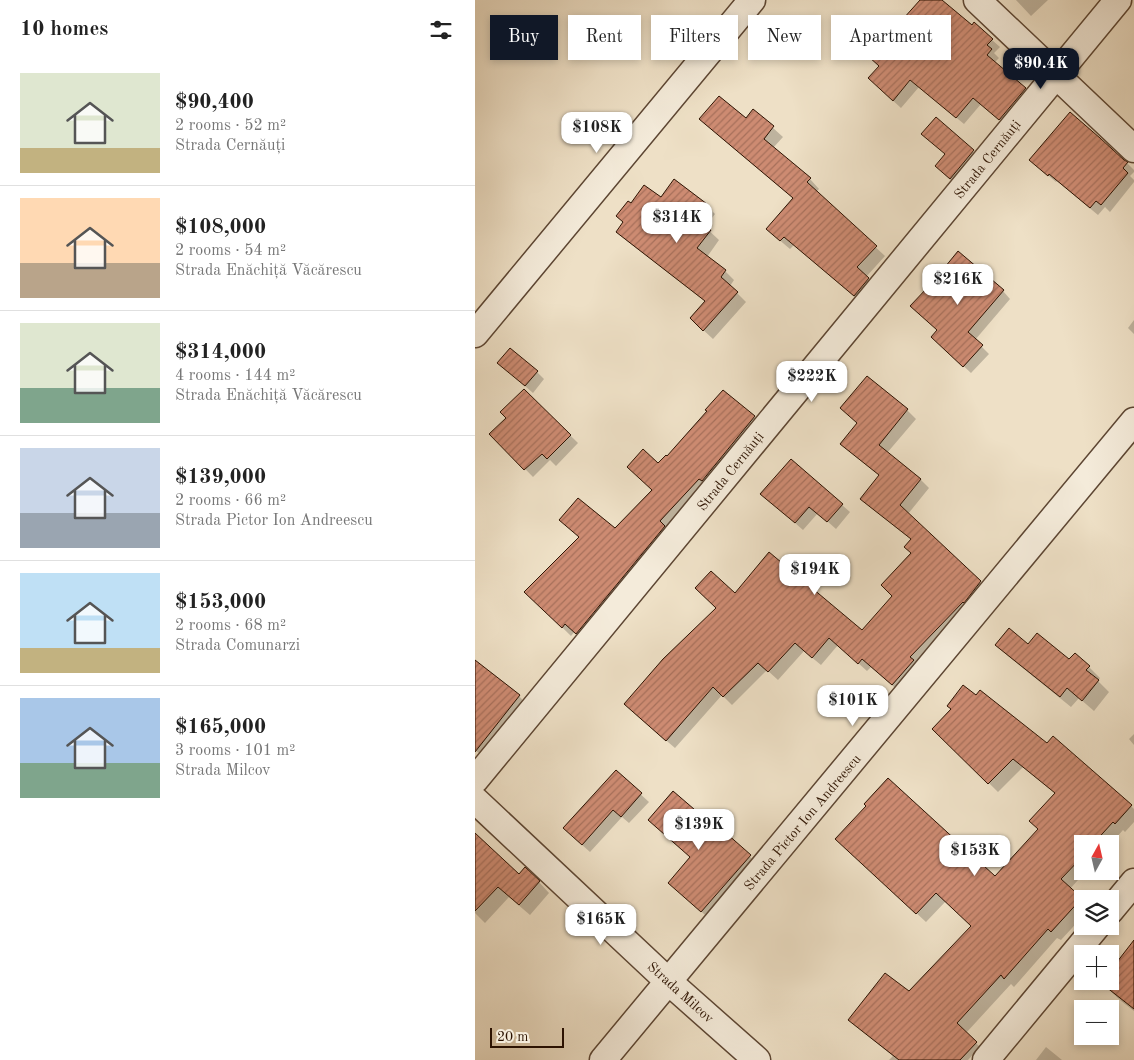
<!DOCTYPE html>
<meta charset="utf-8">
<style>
:root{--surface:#fff;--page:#f2f2f2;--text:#222;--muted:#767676;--line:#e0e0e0;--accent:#111827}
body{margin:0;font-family:"Old Standard TT",serif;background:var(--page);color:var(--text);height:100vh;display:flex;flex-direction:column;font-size:19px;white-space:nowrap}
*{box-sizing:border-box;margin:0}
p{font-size:16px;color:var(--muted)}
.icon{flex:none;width:28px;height:28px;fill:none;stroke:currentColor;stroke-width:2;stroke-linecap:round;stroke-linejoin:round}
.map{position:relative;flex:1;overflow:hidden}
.sheet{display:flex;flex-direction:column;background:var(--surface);width:475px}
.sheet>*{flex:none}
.top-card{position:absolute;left:15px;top:15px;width:475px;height:45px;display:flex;gap:10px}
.needle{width:32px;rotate:8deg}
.tools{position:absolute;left:599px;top:835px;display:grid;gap:10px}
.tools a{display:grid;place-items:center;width:45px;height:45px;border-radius:0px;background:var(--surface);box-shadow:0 2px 8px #0003;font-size:25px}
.scale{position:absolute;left:15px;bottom:12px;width:74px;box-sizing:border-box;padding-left:5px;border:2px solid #2d1302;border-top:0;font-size:14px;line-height:18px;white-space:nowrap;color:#2d1302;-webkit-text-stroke:4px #f4ebda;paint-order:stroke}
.price{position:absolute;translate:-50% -42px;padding:0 11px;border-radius:10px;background:#fff;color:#222;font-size:16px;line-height:32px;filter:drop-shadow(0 1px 2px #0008)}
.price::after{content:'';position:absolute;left:50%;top:30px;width:15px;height:11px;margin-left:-8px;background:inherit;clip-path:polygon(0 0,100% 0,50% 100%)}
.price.current{background:var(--accent);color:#fff}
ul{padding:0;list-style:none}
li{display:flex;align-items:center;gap:15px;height:125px;padding:0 20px}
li+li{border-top:1px solid var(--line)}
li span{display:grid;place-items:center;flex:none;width:140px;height:100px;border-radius:0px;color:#555}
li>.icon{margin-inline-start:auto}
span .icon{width:60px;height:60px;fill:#fffc;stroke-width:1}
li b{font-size:21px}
h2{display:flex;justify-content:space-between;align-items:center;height:60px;padding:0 20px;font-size:21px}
.pill{padding:0 18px;border-radius:0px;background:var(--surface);box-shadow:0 2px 8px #0003;font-size:18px;line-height:45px}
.pill.current{background:var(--accent);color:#fff}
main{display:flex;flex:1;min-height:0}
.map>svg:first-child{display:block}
.shadow{fill:#0003}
.building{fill:url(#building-hatch);stroke:#2d1302}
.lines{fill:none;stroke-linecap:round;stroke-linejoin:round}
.minor-casing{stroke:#5d4633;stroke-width:29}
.minor{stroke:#f4ebda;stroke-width:26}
.labels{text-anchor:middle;stroke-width:5;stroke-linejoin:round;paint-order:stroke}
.street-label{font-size:14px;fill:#2d1302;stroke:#f4ebda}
</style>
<main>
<section class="sheet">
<h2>10 homes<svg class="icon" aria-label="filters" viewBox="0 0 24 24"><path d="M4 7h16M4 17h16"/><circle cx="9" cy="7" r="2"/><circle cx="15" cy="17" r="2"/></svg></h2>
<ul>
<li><span style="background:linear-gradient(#dfe7d0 75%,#c2b280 0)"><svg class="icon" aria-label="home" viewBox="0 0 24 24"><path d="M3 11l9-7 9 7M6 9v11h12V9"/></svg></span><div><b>$90,400</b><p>2 rooms · 52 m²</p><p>Strada Cernăuți</p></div></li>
<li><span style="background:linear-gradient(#ffd9b3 65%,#b9a48a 0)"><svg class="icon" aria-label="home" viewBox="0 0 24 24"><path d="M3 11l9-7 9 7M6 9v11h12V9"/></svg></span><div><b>$108,000</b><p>2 rooms · 54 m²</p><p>Strada Enăchiță Văcărescu</p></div></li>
<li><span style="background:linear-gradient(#dfe7d0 65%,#7fa58c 0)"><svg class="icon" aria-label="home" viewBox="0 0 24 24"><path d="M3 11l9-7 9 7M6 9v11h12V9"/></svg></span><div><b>$314,000</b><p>4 rooms · 144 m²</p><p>Strada Enăchiță Văcărescu</p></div></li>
<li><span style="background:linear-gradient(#c9d6e8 65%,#9aa5b1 0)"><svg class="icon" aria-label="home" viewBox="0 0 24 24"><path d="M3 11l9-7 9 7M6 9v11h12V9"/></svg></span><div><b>$139,000</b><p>2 rooms · 66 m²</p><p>Strada Pictor Ion Andreescu</p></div></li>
<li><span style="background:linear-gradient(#bfe0f5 75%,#c2b280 0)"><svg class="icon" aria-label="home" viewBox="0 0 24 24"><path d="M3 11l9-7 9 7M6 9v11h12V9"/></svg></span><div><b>$153,000</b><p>2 rooms · 68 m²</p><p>Strada Comunarzi</p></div></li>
<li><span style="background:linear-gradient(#a9c7e8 65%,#7fa58c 0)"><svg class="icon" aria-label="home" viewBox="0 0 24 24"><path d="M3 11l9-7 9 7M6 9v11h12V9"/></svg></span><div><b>$165,000</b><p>3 rooms · 101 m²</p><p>Strada Milcov</p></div></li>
</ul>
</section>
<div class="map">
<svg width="659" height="1060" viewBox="0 0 659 1060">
<defs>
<pattern id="building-hatch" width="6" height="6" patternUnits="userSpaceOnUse" patternTransform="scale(1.25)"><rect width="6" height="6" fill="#cd8b72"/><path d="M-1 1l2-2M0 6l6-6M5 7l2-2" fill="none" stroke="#a7705b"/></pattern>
</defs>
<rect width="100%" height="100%" fill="#eee0c6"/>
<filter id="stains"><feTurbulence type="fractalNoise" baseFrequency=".004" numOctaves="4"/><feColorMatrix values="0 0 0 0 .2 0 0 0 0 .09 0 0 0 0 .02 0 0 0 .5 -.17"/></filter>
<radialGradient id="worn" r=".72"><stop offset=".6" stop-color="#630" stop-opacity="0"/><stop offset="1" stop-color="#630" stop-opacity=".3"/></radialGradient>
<!-- shadow -->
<path class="shadow" d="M447,0h18l32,26 20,14 8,7 -6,6 5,5 -5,5 39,33 -26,30 -26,-22 -17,20 -45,-37 -18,21 -24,-22 3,-20z
M541,0h32l-17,16z
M278,110l30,27 -10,11 37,31 9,10 -3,3 69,64 -19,21 12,11 -14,17 -70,-60 -4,4 -13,-11 17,-39 -84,-71 -10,-9 46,1z
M461,119l45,40 -23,27 -14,-12 3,-19z
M648,161l4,2 7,7v2l-4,4 4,4v2l-24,30 -5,-5 -7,8 -41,-34 -1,1 -18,-15z
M199,181l32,24 9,9 -10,13 14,13 -12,17 18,14 9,9 -4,6 16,16 -33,37 -13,-12 6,-25 -79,-61 -9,-10 6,-8 7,-18 30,-6z
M528,291l7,8 -35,41 14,14 -18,19 -31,-29z
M659,320v14l-6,-6z
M24,363l38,9 7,7 -11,14z
M392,377l40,33 9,9 -29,34 34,27 8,8 -21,26 81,77 -88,102 -30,-26 -4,4 -29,-26 -17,20 -17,-14 -26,29 -11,-10 -35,35 -10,-10 -47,53 -41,-35 101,-118 127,37 32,-36 19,-43 -1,-13 -42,-33 -9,-9 19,-22 -30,-24 -9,-8 17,-21z
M49,390l54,53 -22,23 -6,-6 -17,17 -42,-43 16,-16z
M248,391l31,26 9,9 -178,216 -10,-11 -4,5 -45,-44 89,-62 38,-40 5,-25 9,-7 41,-47z
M295,501l72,4 8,7 -14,17 -18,-16 -15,17z
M522,644l31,2 41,15 20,6 11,11 -2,3 11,11 -15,19 -15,-13 -8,9 -63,-51z
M0,662l44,34 9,10 -42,53 -11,-9z
M459,729l113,16 84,61 3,3v13l-9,10 -2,-2 -13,15 -27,-1v27h3l-16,18 13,11v16l-22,24 -4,-2 -43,49 -3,-3 -45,49 14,14 -12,13h-79l4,-4 -34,-27 -10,-9 60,-27 63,-67 -26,-25 -20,21 -80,-74 149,30 44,-49 17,-35 -33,-27 -25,25z
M659,734v11l-5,-6z
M141,772l33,30 -20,21 -7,-6 -32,35 -18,-16z
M243,828l42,38 -48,55 -32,-28z
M0,840l44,36 20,6 10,11 -19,22 -21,-18 -24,26 -10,-10z
M659,943v68l-13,-10 -19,-18 8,-2v-8z
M571,1047l16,13h-26z"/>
<!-- building -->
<path class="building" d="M445,0h22l30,25 2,-3 19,17 -6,6 5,4 -5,6 39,33 -27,32 -26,-22 -17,20 -46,-38 -17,21 -25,-23 11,-12 -10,-9z
M244,96l27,22 7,-9 21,17 -10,13 47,39 -4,4 70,64 -20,21 12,11 -15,18 -70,-59 -4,4 -14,-12 27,-31 -94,-79z
M595,112l30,26 24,22 4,2 -5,6 5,5 -27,32 -5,-4 -6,7 -41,-34 -1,2 -19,-16z
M461,117l38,33 -24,29 -15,-13 10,-12 -24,-20z
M199,179l33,25 -11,15 15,11 -14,18 29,22 -5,7 17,15 -35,39 -13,-13 15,-17 -89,-69 7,-10 -7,-6 12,-15 3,2 13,-18 17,12z
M483,251l46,39 -36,42 15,13 -20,22 -32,-30 6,-7 -27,-24 36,-38 -1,-1z
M35,348l28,23 -13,15 -28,-23z
M392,376l41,33 -29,36 42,34 -21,26 81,76 -17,22 -1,-1 -53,55 4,3 -22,25 -30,-26 -4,5 -29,-26 -17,20 -17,-15 -27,29 -10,-9 -35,34 -10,-10 -47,54 -42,-37 39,-45 53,-51 -21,-20 16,-17 24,22 34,-41 93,78 30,-34 -11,-11 30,-32 -7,-6 7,-8 -51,-40 19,-24 -39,-31 17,-21 -17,-15z
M49,389l47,46 -24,24 -5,-5 -18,16 -35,-36 17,-16 -6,-6z
M248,390l32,26 -53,65 -3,-2 -39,42 5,5 -89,108 -11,-10 -3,4 -38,-36 55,-55 -20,-17 19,-22 37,30 37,-38 -25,-23 16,-18 15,14 8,-8 1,1 40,-45 -2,-1z
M316,459l52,45 -16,18 -18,-15 -14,16 -35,-29z
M534,628l19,16 9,-11 32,26 6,-6 15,13 -4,4 13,10 -17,21 -15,-13 -7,9 -65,-52z
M0,660l45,35 -45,57z
M488,685l13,10 4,-5 67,53 6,-7 79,69 -17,19 -2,-2 -20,22h-10v12l-22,23 21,19 -31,34 -3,-3 -44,50 -3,-4 -44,48 20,19 -17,18h-61l-51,-40 37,-47 24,18 62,-65 -35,-33 -20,21 -81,-75 31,-33 -2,-2 24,-26 107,98 43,-47 -9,-8 26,-28 -42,-34 -25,25 -56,-55 19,-20 -4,-3z
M141,770l26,23 -21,24 -8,-7 -31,35 -19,-17z
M198,791l43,37 2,-2 33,29 -50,57 -33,-29 22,-26 -42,-37z
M0,833l44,41 6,-7 15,14 -21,24 -21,-18 -23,24z
M659,940v69l-33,-26 1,-2h8v-10z"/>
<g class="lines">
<!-- minor casing -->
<g class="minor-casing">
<path id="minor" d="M502,0l157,149
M0,334l277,-334
M0,780l643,-780
M0,800l194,182 88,78
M635,911l24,-29
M128,1060l531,-639
M511,1060l111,-134"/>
</g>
<!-- minor -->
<use href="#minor" class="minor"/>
</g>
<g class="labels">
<!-- street labels -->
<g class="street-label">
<text transform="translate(512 159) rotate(-51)" y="5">Strada Cernăuți</text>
<text transform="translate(255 471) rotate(-51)" y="5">Strada Cernăuți</text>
<text transform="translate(327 822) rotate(-50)" y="5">Strada Pictor Ion Andreescu</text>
<text transform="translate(206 992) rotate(42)" y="5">Strada Milcov</text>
</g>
</g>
<rect width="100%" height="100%" filter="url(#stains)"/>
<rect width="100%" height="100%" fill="url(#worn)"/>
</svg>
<div class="tools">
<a><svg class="needle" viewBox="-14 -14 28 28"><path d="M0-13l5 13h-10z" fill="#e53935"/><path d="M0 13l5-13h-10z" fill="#767676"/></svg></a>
<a><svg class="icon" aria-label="layers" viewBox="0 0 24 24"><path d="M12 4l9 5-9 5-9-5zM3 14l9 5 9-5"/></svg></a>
<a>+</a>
<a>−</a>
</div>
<div class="scale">20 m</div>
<b class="price current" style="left:566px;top:90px">$90.4K</b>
<b class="price" style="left:122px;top:154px">$108K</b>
<b class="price" style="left:202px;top:244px">$314K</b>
<b class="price" style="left:483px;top:306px">$216K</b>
<b class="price" style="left:337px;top:403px">$222K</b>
<b class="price" style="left:340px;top:596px">$194K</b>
<b class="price" style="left:378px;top:727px">$101K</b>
<b class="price" style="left:224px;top:851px">$139K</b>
<b class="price" style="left:500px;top:877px">$153K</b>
<b class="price" style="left:126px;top:946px">$165K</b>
<div class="top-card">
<a class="pill current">Buy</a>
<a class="pill">Rent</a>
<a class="pill">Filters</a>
<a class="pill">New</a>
<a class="pill">Apartment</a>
</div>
</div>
</main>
